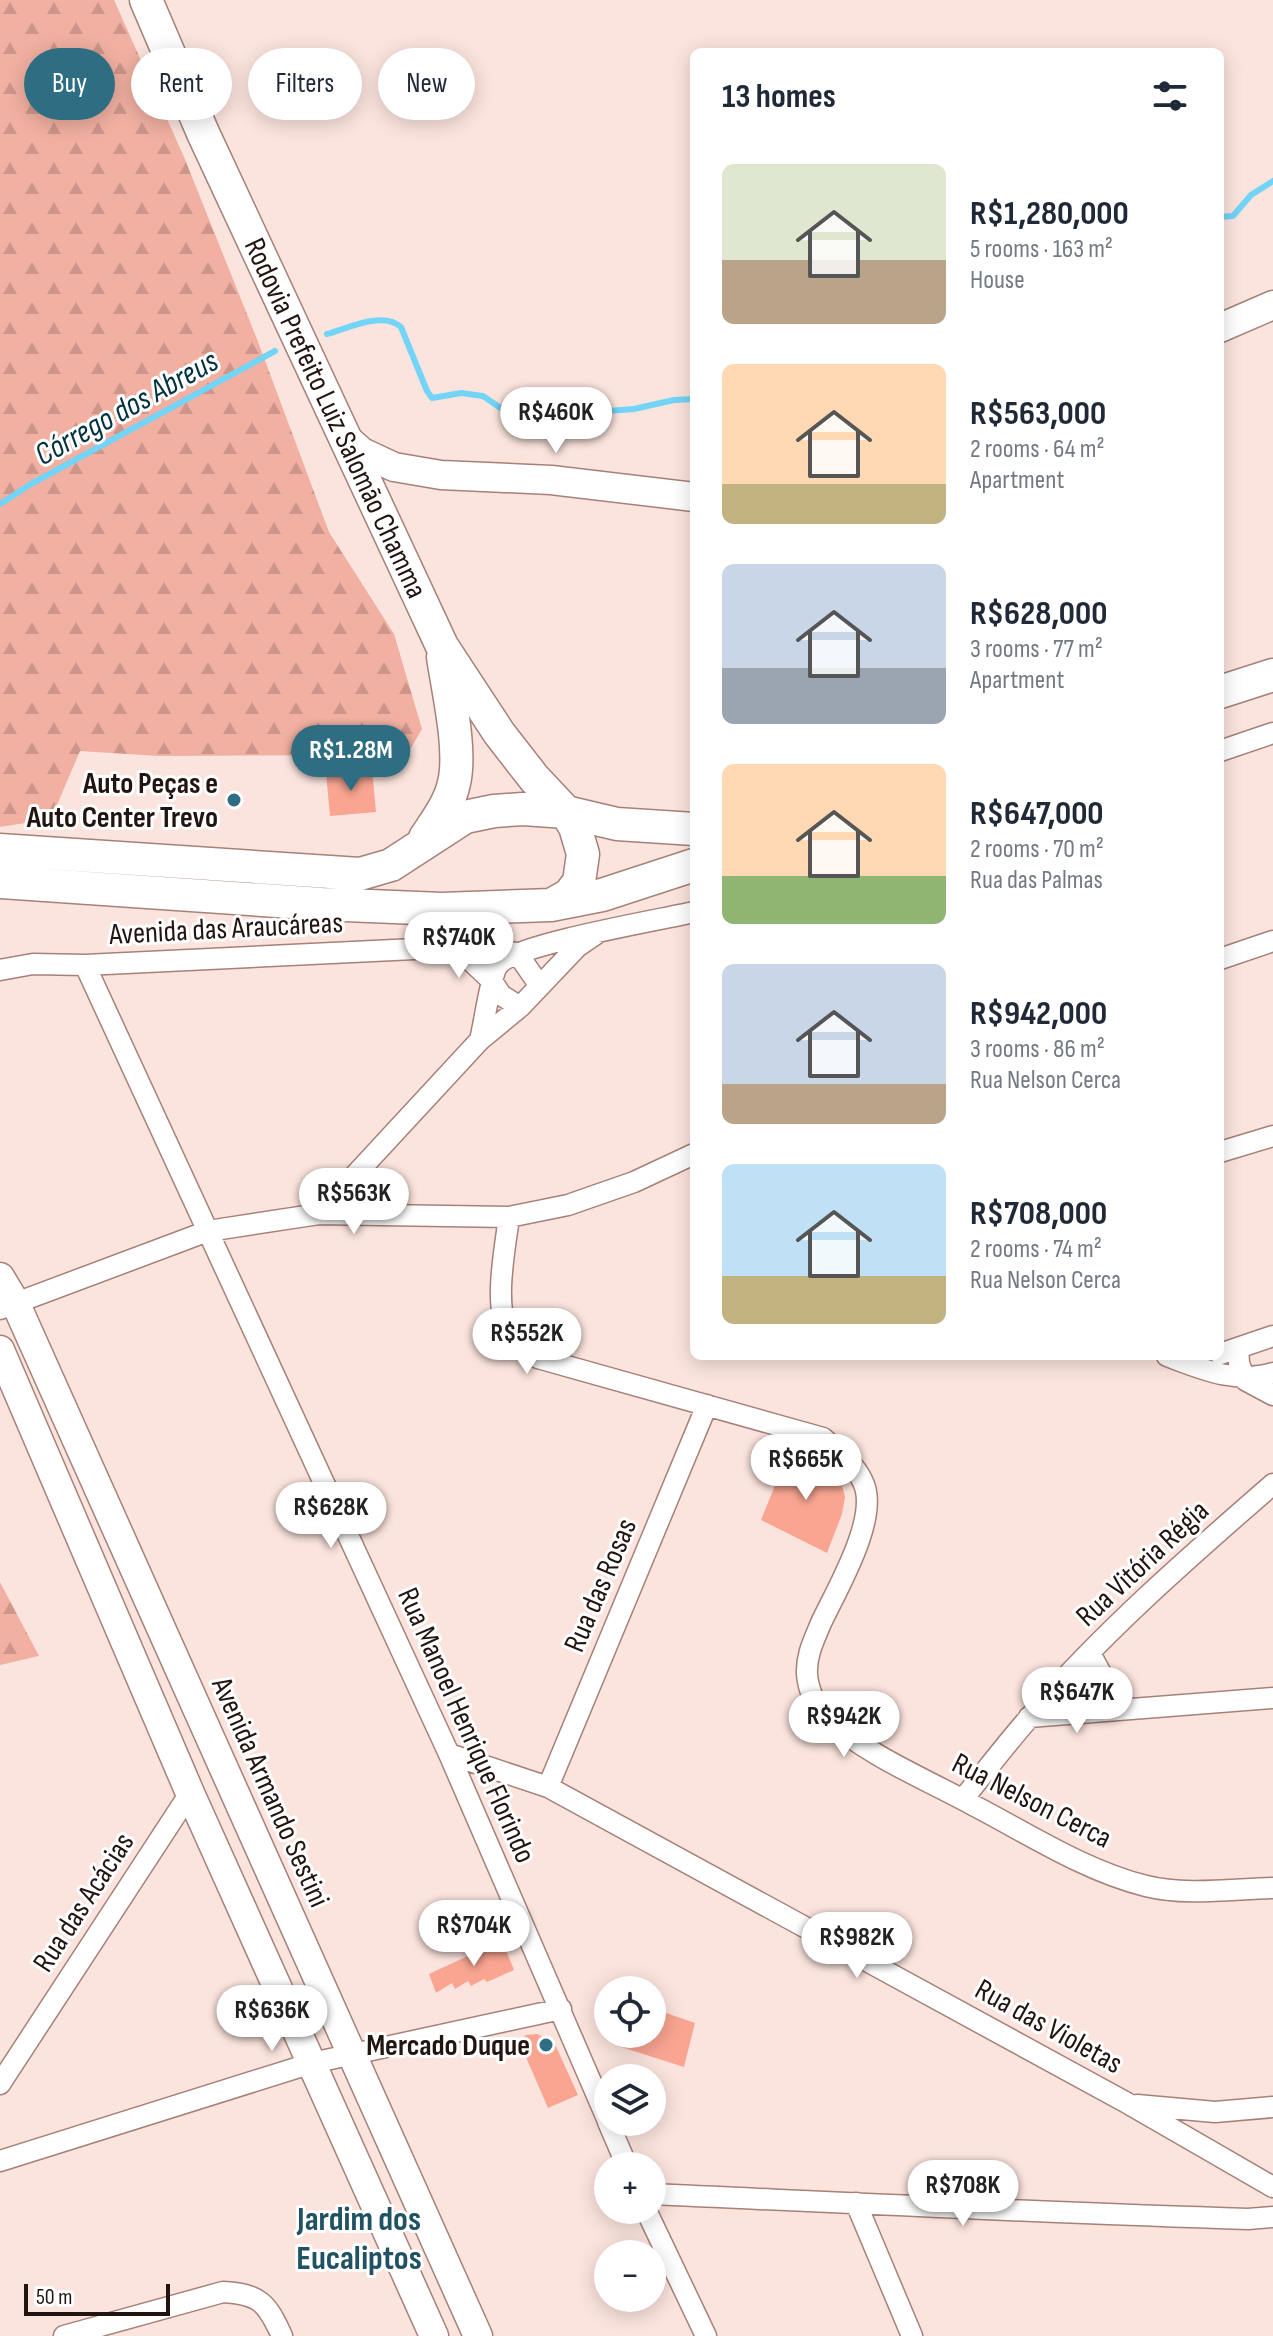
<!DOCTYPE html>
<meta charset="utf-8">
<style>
:root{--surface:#fff;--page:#f2f2f3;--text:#1f2937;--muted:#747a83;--accent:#2e6d82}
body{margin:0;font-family:"Sofia Sans Condensed",sans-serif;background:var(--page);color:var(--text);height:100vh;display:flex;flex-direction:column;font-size:30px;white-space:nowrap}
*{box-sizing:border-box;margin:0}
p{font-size:26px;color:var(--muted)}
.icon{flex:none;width:44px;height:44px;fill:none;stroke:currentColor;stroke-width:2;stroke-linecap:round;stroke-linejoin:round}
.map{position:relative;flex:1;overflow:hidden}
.drawer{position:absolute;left:690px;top:48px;width:534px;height:1312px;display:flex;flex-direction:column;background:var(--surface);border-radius:12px;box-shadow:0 4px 20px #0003}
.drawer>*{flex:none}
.top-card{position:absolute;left:24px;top:48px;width:546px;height:72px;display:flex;gap:16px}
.fabs{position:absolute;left:594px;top:1976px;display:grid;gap:16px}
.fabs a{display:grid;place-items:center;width:72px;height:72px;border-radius:50%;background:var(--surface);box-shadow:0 4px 20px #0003;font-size:40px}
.scale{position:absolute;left:24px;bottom:20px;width:146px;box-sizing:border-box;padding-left:8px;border:4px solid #221511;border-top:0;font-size:22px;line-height:28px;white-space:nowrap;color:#221511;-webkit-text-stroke:6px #fff;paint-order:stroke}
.price{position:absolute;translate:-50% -68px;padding:0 18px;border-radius:28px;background:#fff;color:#222;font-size:26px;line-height:52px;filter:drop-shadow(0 2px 4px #0008)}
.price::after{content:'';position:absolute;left:50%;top:48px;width:24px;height:18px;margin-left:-12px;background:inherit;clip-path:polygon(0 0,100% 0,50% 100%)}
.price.current{background:var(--accent);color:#fff}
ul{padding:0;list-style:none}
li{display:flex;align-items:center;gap:24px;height:200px;padding:0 32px}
li span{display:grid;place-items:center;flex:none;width:224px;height:160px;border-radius:12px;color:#555}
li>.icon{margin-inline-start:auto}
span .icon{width:96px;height:96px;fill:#fffc;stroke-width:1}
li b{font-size:34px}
h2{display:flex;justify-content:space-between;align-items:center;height:96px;padding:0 32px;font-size:34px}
.tag{padding:0 28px;border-radius:36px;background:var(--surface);box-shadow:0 4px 20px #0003;font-size:28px;line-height:72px}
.tag.current{background:var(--accent);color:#fff}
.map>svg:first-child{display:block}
.forest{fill:url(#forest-firs)}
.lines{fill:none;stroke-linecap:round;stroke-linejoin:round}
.stream{stroke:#72d4f7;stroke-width:6}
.building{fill:#f9a591}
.street-casing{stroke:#a68178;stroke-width:23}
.secondary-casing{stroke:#a68178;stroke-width:31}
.primary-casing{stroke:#a68178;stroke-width:35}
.street{stroke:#fff;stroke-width:20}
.secondary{stroke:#fff;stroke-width:28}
.primary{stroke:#fff;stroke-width:32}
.poi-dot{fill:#2e6d82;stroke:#fff;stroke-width:3}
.labels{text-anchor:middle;stroke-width:6;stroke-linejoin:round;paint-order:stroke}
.street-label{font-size:30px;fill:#221511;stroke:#fff}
.poi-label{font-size:30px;font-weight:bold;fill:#221511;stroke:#fff;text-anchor:end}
.water-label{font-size:32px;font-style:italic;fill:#023240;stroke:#fff}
.quarter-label{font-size:34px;font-weight:bold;fill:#205263;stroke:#fff}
</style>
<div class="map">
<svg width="1273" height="2336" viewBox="0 0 1273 2336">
<defs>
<pattern id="forest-firs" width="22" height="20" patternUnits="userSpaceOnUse" patternTransform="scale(2)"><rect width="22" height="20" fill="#f1b0a1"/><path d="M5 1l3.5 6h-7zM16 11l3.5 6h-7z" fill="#ce968a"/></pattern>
</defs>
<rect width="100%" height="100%" fill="#fce4de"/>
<!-- forest -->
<path class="forest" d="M0,0h114l70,157 73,182 72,193 65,102 28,95 -15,26 -249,1 -78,-5 -29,68 -51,8z
M0,1582l39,74 -39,9z"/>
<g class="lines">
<!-- stream -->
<path class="stream" d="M1220,217l13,-1 18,-21 22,-14
M327,334c22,-6 55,-23 74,-7l26,64 5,7 29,-5 22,3 19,13 52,6 80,-6 40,-9 20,-1
M0,504l31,-20 244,-133"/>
</g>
<!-- building -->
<path class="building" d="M372,770l4,42 -46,4 -4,-43z
M789,1451l47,21 6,13 3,12 -3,17 -15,39 -66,-33z
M502,1940l12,30 -27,12 -3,-3 -13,7 -3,-5 -13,8 -3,-6 -16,10 -7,-19z
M652,2008l43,15 -11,44 -66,-21 4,-12h30z
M537,2034l17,8 24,53 -30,13 -29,-67 7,-6z"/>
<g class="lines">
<!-- street casing -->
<g class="street-casing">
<path id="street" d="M1220,751l53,-18
M456,947l36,34 9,14 19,12
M1220,959l53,-18
M85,965l364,789 159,367
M0,970l33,-6 52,1 371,-18 61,6 23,33
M480,1040c4,-15 11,-68 19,-76 18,-20 160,-44 195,-52
M1220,1152l53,-16
M319,1214l161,-174 40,-33 57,-60 19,-13
M509,1217c-4,32 -16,89 0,117 6,12 19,17 29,24l285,80c15,13 32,26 40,44 17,35 -26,107 -42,141 -7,17 -15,32 -14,51 1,15 9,34 19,44 41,37 97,60 145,86 56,29 114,67 175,82 40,10 86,3 127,2
M0,1309l208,-78 111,-17 190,3 59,-12 66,-23 60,-28
M1238,1348l1,15 6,17 28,15
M1220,1354l53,-18
M1167,1356c35,13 68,28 106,17
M1090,1653l30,56
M1029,1717l244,-19
M449,1754l99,33 581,317 144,83
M548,1787l159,-382
M963,1799c22,-27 43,-55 66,-81 73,-85 159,-160 244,-234
M0,2084l190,-291
M1137,2105l78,7 58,-5
M608,2122l19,44
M0,2161l312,-98 249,-54
M652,2194c199,9 397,19 596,25l25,-2
M856,2203l56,133
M646,2210l60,126
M64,2336l159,-44c37,2 44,11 59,44"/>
</g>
<!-- secondary casing -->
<g class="secondary-casing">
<path id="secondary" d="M1220,328l53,-23
M345,437l17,15 32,15 47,8 110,5 143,17
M0,1277l15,25 463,1034
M0,1350l190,443 244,543"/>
</g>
<!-- primary casing -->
<g class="primary-casing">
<path id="primary" d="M146,0l57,133 239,513 57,87 35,45 32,34 9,15 8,27 -4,28 -10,13 -18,10
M1220,692l53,-17
M425,838c11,-17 25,-35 29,-55 8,-33 -6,-92 -11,-126
M0,850l360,24 31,-9 74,-48 29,-6 29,-2 43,3 51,12 77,5
M0,882l322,22 120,5 109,-4 51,-10 92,-30"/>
</g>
<!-- street -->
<use href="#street" class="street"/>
<!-- secondary -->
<use href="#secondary" class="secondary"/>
<!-- primary -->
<use href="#primary" class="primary"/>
</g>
<!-- markers -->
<g class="poi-dot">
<circle cx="234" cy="800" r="8"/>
<circle cx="546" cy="2045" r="8"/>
</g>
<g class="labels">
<!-- street labels -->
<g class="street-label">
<text transform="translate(336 418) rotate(65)" y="10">Rodovia Prefeito Luiz Salomão Chamma</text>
<text transform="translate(226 928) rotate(-3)" y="10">Avenida das Araucáreas</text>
<text transform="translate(1142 1563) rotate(-43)" y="10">Rua Vitória Régia</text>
<text transform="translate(600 1585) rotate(-67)" y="10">Rua das Rosas</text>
<text transform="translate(467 1725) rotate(66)" y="10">Rua Manoel Henrique Florindo</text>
<text transform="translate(271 1792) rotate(66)" y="10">Avenida Armando Sestini</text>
<text transform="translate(1032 1800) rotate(27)" y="10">Rua Nelson Cerca</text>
<text transform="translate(83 1902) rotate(-57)" y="10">Rua das Acácias</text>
<text transform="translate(1049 2026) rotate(29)" y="10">Rua das Violetas</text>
</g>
<!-- poi labels -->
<g class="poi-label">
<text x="218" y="793">Auto Peças e<tspan x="218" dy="34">Auto Center Trevo</tspan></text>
<text x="530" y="2055">Mercado Duque</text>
</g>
<!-- water labels -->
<g class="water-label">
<text transform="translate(126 407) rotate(-29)" y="11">Córrego dos Abreus</text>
</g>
<!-- quarter labels -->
<g class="quarter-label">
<text x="359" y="2230">Jardim dos<tspan x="359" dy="39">Eucaliptos</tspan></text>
</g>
</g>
</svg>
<div class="fabs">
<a><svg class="icon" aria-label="locate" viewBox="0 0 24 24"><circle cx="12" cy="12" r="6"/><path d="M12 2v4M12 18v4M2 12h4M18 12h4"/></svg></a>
<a><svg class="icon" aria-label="layers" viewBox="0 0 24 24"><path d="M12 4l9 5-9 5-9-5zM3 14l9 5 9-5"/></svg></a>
<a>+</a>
<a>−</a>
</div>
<div class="scale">50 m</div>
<b class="price" style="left:556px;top:455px">R$460K</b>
<b class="price current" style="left:351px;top:793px">R$1.28M</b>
<b class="price" style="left:459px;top:980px">R$740K</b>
<b class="price" style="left:354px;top:1236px">R$563K</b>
<b class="price" style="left:527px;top:1376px">R$552K</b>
<b class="price" style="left:806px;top:1502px">R$665K</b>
<b class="price" style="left:331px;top:1550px">R$628K</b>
<b class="price" style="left:1077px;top:1735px">R$647K</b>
<b class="price" style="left:844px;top:1759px">R$942K</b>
<b class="price" style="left:474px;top:1968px">R$704K</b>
<b class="price" style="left:857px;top:1980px">R$982K</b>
<b class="price" style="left:272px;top:2053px">R$636K</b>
<b class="price" style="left:963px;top:2228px">R$708K</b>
<div class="top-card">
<a class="tag current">Buy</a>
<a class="tag">Rent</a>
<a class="tag">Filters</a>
<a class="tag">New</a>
</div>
<section class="drawer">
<h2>13 homes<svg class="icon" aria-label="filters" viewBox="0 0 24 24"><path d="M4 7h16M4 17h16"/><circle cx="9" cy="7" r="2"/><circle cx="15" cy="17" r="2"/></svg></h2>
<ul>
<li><span style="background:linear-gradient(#dfe7d0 60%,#b9a48a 0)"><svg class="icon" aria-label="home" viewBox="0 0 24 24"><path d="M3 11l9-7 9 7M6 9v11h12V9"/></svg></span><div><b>R$1,280,000</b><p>5 rooms · 163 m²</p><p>House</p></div></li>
<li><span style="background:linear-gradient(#ffd9b3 75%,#c2b280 0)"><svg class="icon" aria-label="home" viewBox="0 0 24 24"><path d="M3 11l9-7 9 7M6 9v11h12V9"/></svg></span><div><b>R$563,000</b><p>2 rooms · 64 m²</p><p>Apartment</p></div></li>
<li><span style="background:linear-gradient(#c9d6e8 65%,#9aa5b1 0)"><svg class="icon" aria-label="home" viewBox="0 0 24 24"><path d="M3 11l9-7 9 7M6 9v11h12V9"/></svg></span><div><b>R$628,000</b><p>3 rooms · 77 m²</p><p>Apartment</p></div></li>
<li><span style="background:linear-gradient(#ffd9b3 70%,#8fb573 0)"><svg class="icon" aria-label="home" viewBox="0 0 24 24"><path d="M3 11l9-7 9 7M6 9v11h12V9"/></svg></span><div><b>R$647,000</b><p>2 rooms · 70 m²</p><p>Rua das Palmas</p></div></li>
<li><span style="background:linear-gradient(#c9d6e8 75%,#b9a48a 0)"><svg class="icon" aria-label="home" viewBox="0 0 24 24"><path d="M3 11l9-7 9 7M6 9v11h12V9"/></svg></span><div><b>R$942,000</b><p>3 rooms · 86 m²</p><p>Rua Nelson Cerca</p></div></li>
<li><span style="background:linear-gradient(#bfe0f5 70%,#c2b280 0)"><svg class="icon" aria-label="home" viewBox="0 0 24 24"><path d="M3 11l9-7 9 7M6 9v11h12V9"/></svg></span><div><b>R$708,000</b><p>2 rooms · 74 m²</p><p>Rua Nelson Cerca</p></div></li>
</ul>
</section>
</div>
